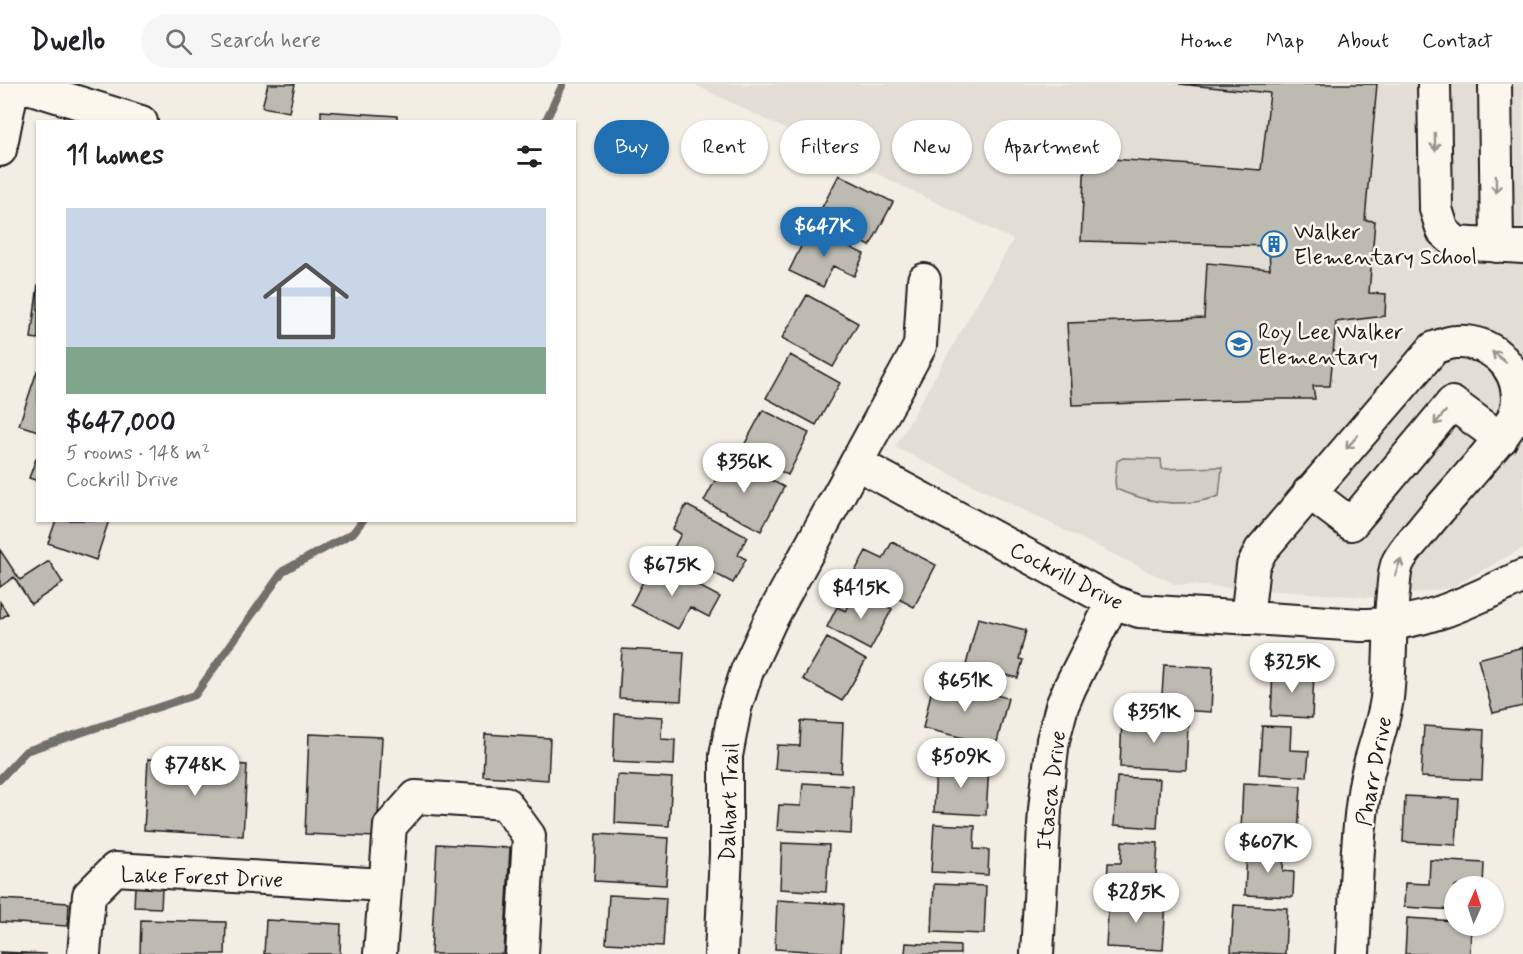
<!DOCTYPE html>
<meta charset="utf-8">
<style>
:root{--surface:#fff;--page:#f6f6f6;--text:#202124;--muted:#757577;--line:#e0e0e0;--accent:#1f6fb2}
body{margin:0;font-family:Mynerve,sans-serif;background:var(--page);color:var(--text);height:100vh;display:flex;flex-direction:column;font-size:22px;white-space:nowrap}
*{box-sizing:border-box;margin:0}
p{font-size:20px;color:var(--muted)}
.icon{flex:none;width:33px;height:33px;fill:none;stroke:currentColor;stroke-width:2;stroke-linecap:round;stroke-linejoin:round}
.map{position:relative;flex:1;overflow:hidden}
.panel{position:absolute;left:36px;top:36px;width:540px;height:402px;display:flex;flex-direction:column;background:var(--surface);border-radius:0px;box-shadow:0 2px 4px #0004}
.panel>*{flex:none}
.banner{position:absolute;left:594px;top:36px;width:570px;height:54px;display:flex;gap:12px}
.needle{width:39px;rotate:3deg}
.fabs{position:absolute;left:1444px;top:792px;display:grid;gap:12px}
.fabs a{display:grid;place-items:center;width:60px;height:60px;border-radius:50%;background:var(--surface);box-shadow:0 2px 4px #0004;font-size:30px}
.price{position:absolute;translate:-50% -51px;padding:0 14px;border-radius:21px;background:#fff;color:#222;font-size:20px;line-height:39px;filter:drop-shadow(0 2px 3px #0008)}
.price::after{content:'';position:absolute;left:50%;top:36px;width:18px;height:14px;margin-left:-9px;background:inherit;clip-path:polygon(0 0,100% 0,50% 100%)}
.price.selected{background:var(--accent);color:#fff}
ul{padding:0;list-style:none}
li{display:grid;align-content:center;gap:12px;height:318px;padding:0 30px}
li span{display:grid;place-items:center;height:186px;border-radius:0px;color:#555}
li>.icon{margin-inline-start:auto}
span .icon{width:108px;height:108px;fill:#fffc;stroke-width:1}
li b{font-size:26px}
h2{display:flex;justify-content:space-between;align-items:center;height:72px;padding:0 30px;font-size:26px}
.tag{padding:0 21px;border-radius:27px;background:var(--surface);box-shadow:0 2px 4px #0004;font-size:21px;line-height:54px}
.tag.selected{background:var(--accent);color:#fff}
header{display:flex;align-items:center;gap:36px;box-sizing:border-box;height:84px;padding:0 30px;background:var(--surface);border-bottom:2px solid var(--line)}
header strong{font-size:28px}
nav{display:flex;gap:33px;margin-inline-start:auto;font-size:21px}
.search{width:420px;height:54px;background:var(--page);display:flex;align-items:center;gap:15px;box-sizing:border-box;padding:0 21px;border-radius:33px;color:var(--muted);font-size:22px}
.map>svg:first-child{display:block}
.built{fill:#e2ded5}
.green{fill:#d2cfc6;stroke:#777671;stroke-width:1.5}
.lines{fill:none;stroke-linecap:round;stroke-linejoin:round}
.stream{stroke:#716f6b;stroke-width:8}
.building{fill:#bdbab1;stroke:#1c1c1c;stroke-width:1.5}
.minor-casing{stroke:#1c1c1c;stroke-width:36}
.minor{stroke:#fbf7ec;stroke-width:32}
.oneway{stroke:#97948e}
.labels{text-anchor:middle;stroke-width:5;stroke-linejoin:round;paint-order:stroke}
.poi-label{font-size:22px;fill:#1c1c1c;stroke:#fbf7ec;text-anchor:start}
.street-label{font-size:22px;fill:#1c1c1c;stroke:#fbf7ec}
</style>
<header>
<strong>Dwello</strong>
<div class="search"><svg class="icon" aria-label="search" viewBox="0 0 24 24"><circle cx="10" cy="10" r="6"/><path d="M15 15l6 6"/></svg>Search here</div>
<nav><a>Home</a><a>Map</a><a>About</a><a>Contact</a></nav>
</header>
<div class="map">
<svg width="1523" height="870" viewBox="0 0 1523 870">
<rect width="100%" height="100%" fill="#f2eee4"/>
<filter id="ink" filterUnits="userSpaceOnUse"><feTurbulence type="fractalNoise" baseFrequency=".0167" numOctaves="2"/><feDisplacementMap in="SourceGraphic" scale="12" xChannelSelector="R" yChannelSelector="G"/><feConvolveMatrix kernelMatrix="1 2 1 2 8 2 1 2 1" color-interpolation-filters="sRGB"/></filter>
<g filter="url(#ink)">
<!-- built -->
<path class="built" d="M698,0h825v464l-73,40 -68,10 -208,-14 -279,-137 118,-207 -316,-154z"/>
<!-- green -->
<path class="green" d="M1123,374l38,1 1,10 60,-2 -3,29c-35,13 -70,7 -103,-7l-1,-8 2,-20z"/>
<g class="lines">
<!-- stream -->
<path class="stream" d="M545,38l18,-38
M0,695l26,-28 169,-56 88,-124 70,-38 10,-13"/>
</g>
<!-- building -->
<path class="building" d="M268,0h27l-6,28 -27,-5z
M1179,0h198l-12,136 10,1 -6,72 17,1 -1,22 -49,6 -6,64h-17l2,13h-44l-199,6 -5,-82 137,-5 3,-55 63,6 -1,-23 -188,-5 4,-84 176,13 9,-77z
M321,27l76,5v6h-76z
M839,91l54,27 -23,44 -54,-27z
M810,144l54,26 -10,22 -21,-10 -10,21 -34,-16z
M38,200v55l-7,-1z
M807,211l51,28 -25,44 -51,-29z
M790,271l50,28 -24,42 -50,-27z
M37,287h1v60l-19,-6z
M763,326l46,23 -21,42 -47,-24z
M728,373l56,30 -23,44 -57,-30z
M36,375h2v22l-9,-3z
M686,421l61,32 -9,18 8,4 -13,24 -61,-32 9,-17 -8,-5z
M56,436h53l-13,40 -48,-17z
M892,458l44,23 -22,42 -61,-32 13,-24 17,8z
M0,466l20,30 29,-19 14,22 -32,21 -17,-27 -14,10z
M653,478l67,35 -11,20 -19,-10 -12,22 -47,-24z
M857,507l35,18 -22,41 -43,-23 10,-20 9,4z
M0,518l8,12 -8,5z
M978,534l48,12 -7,29 4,1 -5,18 -52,-13z
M827,554l39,22 -24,41 -39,-22z
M1523,563v59l-30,7 -15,-54z
M622,565l62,3 -3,49 -62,-3z
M1164,581l49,2 -2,45 -50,-3z
M1273,586l41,3 -2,45 -41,-2z
M934,596l74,18 -12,48 -73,-18z
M615,630l47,3 -1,22 14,1 -1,25 -61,-3z
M1122,635l66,3 -2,48 -66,-3z
M801,637l42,2 -2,50 -66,-4 2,-24 23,1z
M1262,642l29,1 -1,23 19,1 -2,26 -48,-3z
M1424,642l60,4 -2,50 -61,-3z
M309,650l73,3 -5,100 -72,-3z
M485,650l65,4 -2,42 -65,-4z
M148,675l99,6 -4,71 -99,-6z
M936,679l53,3 -3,49 -52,-3z
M617,691l55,3 -3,48 -54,-3z
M1117,693l43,2 -3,49 -43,-3z
M803,699l50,3 -2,48 -74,-4 2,-25 22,1z
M1243,699l58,3 -3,48 -57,-3z
M1405,712l54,3 -3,46 -53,-3z
M934,740l41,2 -1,23 15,1 -1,25 -57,-3z
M596,750l73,4 -3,47 -72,-4z
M1122,757l36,2 -3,46 -48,-2 1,-24h13z
M782,759l47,2 -3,47 -46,-3z
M437,760l73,4 -6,106h-73z
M1247,764l37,2 -1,21 11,1 -1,25 -48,-2z
M1430,776l54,3 -1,23h-28v24l-51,-3 1,-24 24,1z
M934,800l52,2 -2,48 -52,-2z
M135,803l27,1 -1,20 -27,-1z
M609,811l57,3 -3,48 -57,-3z
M1109,814l57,3 -3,49 -57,-3z
M0,815l69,4 -1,23 -68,-4z
M777,816l67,4 -3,49 -66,-4z
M1234,821l53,3 -2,46 -54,-2z
M1407,834l48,3v5h16l-1,28h-65z
M141,836l85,2 -1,32h-85z
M266,836l75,4 -1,30h-76z
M906,859l54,3v8h-55z
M0,868l47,2h-47z"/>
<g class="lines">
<!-- minor casing -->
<g class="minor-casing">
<path id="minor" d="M18,0l123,38
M1434,0l2,125 7,22 13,12 67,4
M1495,0l2,162
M0,66l13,-66
M856,379l257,139 26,9 222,14c60,2 110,-24 162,-49
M1309,408l42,32 101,-121 49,36
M1247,534l6,-52 8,-16 173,-202c7,-2 14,-6 22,-6 34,-2 62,23 62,57 -1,23 -17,38 -30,54 -21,26 -44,50 -65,76 -9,11 -19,21 -25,33 -4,9 -4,21 -5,31 -4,35 -2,70 -6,105 -4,30 -17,58 -22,88 -9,55 -9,112 -12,168
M84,870l5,-59 26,-26 269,16
M380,870l10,-128 26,-29 89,6 24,33 -7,118
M721,870l5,-100v-98l9,-48 12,-37 23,-50 150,-275 4,-66
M1037,870l8,-145 8,-69 9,-34 8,-19 43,-85"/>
</g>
<!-- minor -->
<use href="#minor" class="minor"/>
</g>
<!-- one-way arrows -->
<defs><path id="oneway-shaft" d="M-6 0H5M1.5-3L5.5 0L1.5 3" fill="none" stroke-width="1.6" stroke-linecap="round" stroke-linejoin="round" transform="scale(1.5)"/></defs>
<g class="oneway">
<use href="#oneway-shaft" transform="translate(1435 58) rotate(89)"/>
<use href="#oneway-shaft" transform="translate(1496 100) rotate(89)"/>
<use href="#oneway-shaft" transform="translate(1499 273) rotate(-142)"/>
<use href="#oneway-shaft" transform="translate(1440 334) rotate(130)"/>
<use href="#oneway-shaft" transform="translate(1352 358) rotate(131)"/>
<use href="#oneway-shaft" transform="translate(1398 483) rotate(-72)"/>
</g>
</g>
<!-- icons -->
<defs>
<g id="building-ring" transform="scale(1.35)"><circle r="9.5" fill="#fbf7ec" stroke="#1f6fb2" stroke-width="1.5"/><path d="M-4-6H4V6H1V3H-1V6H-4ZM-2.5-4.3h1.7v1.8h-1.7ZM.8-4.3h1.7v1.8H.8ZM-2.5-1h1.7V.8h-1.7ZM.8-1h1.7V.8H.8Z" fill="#1f6fb2"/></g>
<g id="school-ring" transform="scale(1.35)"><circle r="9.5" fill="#fbf7ec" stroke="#1f6fb2" stroke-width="1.5"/><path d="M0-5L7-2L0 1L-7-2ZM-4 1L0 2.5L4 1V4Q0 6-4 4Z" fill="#1f6fb2"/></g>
</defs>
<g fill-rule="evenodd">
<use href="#building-ring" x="1274" y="160"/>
<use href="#school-ring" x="1239" y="260"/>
</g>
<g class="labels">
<!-- poi labels -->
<g class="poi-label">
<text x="1294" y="155">Walker<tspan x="1294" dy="25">Elementary School</tspan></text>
<text x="1258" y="255">Roy Lee Walker<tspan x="1258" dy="25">Elementary</tspan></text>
</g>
<!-- street labels -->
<g class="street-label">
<text transform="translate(1067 491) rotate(27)" y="8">Cockrill Drive</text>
<text transform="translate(1373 687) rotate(-79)" y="8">Pharr Drive</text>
<text transform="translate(1050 706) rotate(-83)" y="8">Itasca Drive</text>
<text transform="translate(728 718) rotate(-88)" y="8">Dalhart Trail</text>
<text transform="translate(202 792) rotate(2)" y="8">Lake Forest Drive</text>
</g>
</g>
</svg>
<div class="fabs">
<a><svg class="needle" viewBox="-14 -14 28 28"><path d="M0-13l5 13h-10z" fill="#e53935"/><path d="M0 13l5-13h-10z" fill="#757577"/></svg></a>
</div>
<b class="price selected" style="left:824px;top:174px">$647K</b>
<b class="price" style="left:744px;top:410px">$356K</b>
<b class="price" style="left:672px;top:513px">$675K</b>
<b class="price" style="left:861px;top:536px">$415K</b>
<b class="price" style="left:1292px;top:610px">$325K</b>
<b class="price" style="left:965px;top:629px">$651K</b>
<b class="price" style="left:1154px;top:660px">$351K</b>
<b class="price" style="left:961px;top:705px">$509K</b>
<b class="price" style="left:195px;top:713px">$748K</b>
<b class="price" style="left:1268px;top:790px">$607K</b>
<b class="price" style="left:1136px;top:840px">$285K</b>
<div class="banner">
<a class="tag selected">Buy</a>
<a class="tag">Rent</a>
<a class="tag">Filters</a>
<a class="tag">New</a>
<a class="tag">Apartment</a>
</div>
<section class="panel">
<h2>11 homes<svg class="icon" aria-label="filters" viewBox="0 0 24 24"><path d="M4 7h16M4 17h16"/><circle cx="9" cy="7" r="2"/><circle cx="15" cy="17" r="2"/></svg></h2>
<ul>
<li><span style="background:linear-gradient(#c9d6e8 75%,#7fa58c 0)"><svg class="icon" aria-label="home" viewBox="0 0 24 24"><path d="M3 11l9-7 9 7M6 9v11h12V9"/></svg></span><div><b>$647,000</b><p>5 rooms · 148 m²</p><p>Cockrill Drive</p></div></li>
</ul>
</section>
</div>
